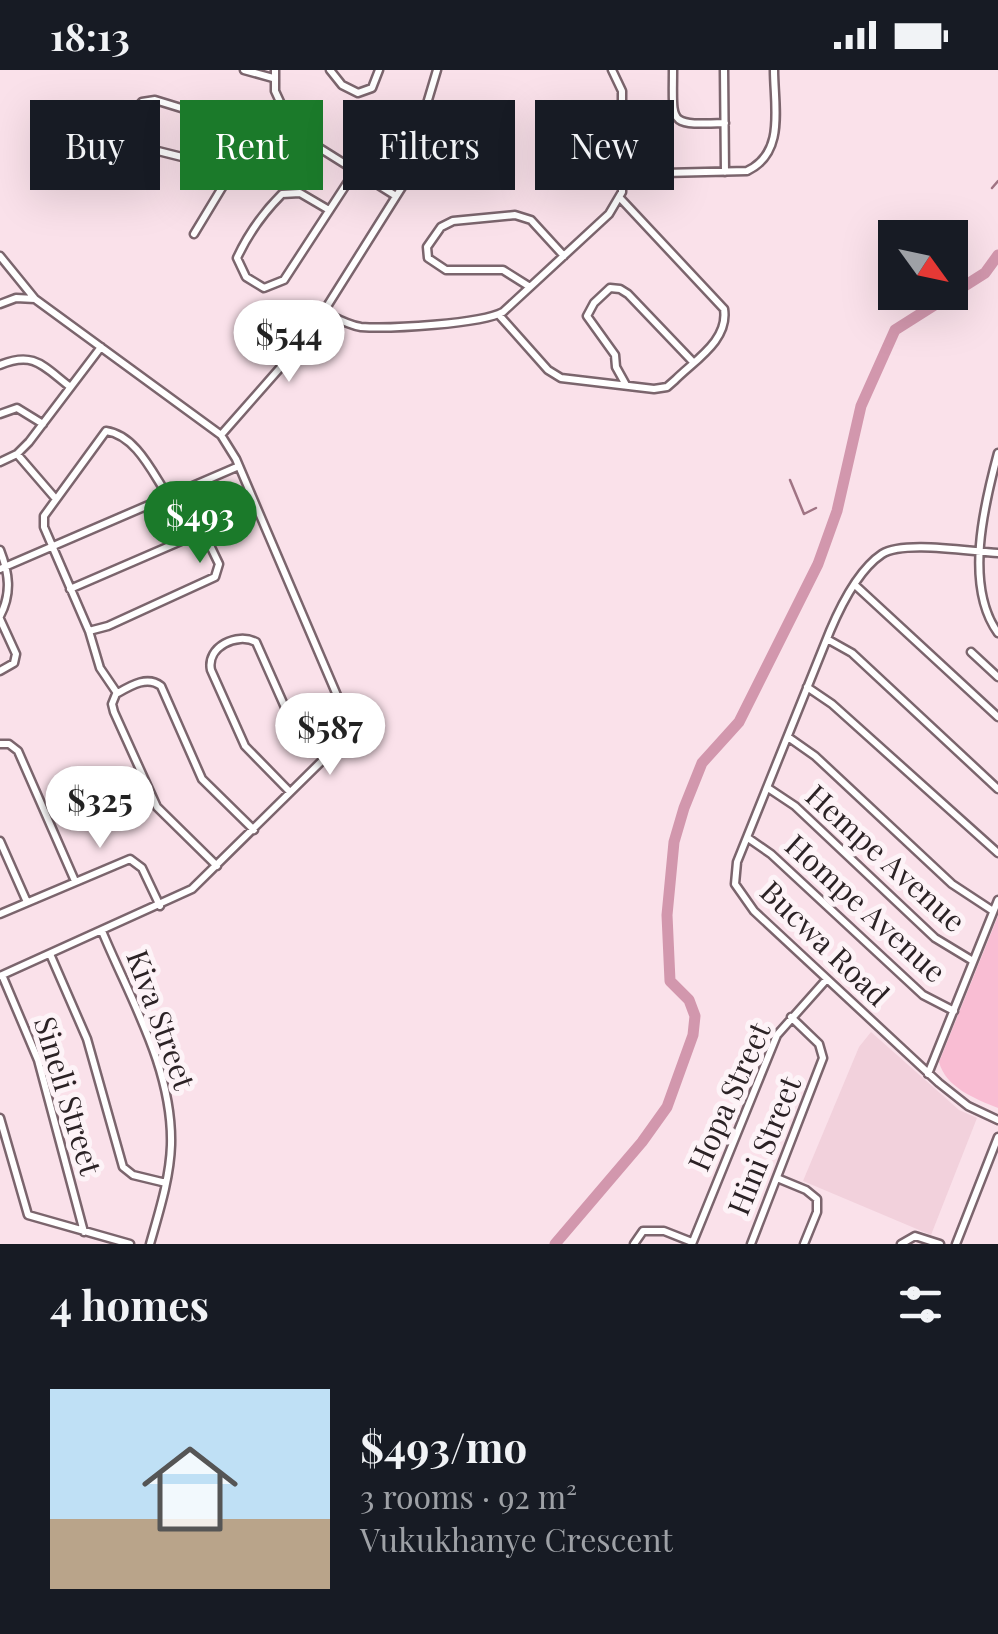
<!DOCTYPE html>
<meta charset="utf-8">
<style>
:root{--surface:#171b24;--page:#242831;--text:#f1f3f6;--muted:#9ea1a6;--line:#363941;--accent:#1b7a2a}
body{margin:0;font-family:"Playfair Display",serif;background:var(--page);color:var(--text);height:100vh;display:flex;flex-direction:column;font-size:38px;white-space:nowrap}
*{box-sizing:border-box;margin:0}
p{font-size:32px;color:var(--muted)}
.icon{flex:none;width:55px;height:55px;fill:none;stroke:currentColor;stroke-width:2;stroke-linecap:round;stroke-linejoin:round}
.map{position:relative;height:1174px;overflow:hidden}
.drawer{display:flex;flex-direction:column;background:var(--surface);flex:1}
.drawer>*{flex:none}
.banner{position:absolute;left:30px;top:30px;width:940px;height:90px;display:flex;gap:20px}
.needle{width:65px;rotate:123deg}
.fabs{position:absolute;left:878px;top:150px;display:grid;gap:20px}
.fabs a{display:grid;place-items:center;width:90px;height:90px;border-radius:0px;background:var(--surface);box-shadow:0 10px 40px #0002;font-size:50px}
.price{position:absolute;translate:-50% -85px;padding:0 22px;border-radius:35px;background:#fff;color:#222;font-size:32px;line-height:65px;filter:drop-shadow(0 2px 5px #0008)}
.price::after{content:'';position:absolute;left:50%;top:60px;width:30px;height:22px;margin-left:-15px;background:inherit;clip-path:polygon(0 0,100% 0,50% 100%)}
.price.selected{background:var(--accent);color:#fff}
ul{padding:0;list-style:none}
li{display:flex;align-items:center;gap:30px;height:250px;padding:0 50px}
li+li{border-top:2px solid var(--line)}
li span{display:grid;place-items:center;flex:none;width:280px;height:200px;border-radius:0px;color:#555}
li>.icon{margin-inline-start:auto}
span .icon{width:120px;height:120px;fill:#fffc;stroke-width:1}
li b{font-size:42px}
h2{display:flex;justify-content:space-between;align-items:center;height:120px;padding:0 50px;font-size:42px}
.pill{padding:0 35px;border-radius:0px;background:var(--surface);box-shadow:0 10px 40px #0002;font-size:35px;line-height:90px}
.pill.selected{background:var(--accent);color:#fff}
.status{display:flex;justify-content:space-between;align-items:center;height:70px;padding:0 50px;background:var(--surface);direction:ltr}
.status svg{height:28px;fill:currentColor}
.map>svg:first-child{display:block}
.built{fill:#f2d1dc}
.green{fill:#f9bdd3}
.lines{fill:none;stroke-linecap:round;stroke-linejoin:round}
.stream{stroke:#a07484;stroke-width:2.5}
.river{stroke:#d297ad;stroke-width:11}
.minor-casing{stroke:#7b656d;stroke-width:11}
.minor{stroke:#fff;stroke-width:6}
.labels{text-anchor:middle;stroke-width:10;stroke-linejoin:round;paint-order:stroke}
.street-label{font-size:30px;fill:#2b2225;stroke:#fdf3f7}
</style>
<div class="status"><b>18:13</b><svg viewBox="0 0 49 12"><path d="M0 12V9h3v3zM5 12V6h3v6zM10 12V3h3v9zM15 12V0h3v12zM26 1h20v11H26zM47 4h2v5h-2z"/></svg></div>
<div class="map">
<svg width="998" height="1174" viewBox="0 0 998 1174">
<rect width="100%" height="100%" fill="#fae1ea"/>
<!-- built -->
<path class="built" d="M871,962l88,78 18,8 -46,117 -128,-54 56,-134z"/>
<!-- green -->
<path class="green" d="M998,846v192c-22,-9 -52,-20 -59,-46z"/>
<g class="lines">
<!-- stream -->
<path class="stream" d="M992,118l6,-7
M790,410l14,34 12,-6"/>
<!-- river -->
<path class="river" d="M555,1174l87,-102 25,-35 26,-72 2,-19 -6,-16 -19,-19 -3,-66 7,-73 10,-34 18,-45 37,-41 79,-158 19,-53 24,-105 34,-76 90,-57 13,-18"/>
<!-- minor casing -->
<g class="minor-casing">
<path id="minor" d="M244,0l29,8
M275,0v21l19,41 102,64
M330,0l12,15 16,8 14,-5 7,-18
M673,0c0,55 -6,55 52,53
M724,0l1,102
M249,77l-32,-28 -62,-19 -13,2c-9,9 -13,19 -10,32l18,15 52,13 47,-15 42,-19
M622,104l125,-3c39,-18 27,-65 27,-101
M329,140l-29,-17 -18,1c-19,19 -34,40 -45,64l9,19 18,11 20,-8 71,-109
M194,164l29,-48 -4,-28
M0,186l35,43
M530,217l-27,-17h-57l-18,-12 -1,-11 14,-20 12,-6 62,-6 16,5 33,36
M0,234l16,-6 19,1 186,136 15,24 112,262 -4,15 -11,14 -141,139 -192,87
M324,242c12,6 24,13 37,15 28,2 120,-3 142,-15l106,-98 13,-22v-101l-10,-21
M499,245l49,55 13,8 93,11 13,-2 8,-7c20,-20 54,-40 49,-71l-103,-110
M0,295c34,-14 43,1 69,21
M626,315l-10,-18 -1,-12 -28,-39 7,-13 16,-15 10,1 8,5 65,68
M0,344l17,-6 26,16
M221,365l88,-100 93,-148 35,-117
M998,383c-14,52 -34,133 0,180
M17,384l38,44
M0,392l17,-8 12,-12 72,-95
M0,480c9,23 12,43 0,66
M998,483c-27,-1 -94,-13 -116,1 -24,16 -41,51 -52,77l-93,231 -2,22 19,27 185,172 29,23 30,14
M0,499l239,-103
M855,515l143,132
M70,519l125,-54 11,2 13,27 -4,13 -107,49 -19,5 -45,-104v-11l62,-85c30,4 47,43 62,65
M0,549l16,35 -2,9 -14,8
M89,561l11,37 17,25
M827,569l25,14 146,136
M971,582l27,25
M807,617l25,17 166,149
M788,667l27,19 137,128 41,27
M0,674h9l9,7 57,130
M768,718l27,18 140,132 38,23
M290,722l-45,-46 -34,-76c-5,-23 26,-38 45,-28l32,72 39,42
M748,768l23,16 152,141 31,16
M0,771l27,61
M217,796l-60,-59 -43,-95 -2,-8 4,-10c14,-8 31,-19 45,-8l41,93 52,51
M0,844l130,-55 12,9 18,38
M102,861c28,68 71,138 69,214 -1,33 -12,67 -21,99
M50,884l37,85 36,128 10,8 33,8
M2,905l36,85 46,172
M928,1004l70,-174
M0,1048l28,97 102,29
M777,1108l29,12 11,9v13l-13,32
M634,1174l9,-13h21l28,11
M692,1174l85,-209 49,-55
M751,1174l72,-186 -4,-14 -28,-27
M901,1174l14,-8 25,8
M956,1174l42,-107"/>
</g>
<!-- minor -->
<use href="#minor" class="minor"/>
</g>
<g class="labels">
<!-- street labels -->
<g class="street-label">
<text transform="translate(885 789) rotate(42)" y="10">Hempe Avenue</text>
<text transform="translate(865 839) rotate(42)" y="10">Hompe Avenue</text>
<text transform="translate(824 874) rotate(44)" y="10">Bucwa Road</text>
<text transform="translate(160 950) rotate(70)" y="10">Kiva Street</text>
<text transform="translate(67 1026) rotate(73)" y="10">Sineli Street</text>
<text transform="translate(730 1027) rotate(-66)" y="10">Hopa Street</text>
<text transform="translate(765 1076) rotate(-68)" y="10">Hini Street</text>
</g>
</g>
</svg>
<div class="fabs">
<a><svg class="needle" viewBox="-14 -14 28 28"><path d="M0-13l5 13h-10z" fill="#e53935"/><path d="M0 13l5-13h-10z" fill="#9ea1a6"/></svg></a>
</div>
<b class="price" style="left:289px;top:315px">$544</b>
<b class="price selected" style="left:200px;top:496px">$493</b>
<b class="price" style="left:330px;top:708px">$587</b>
<b class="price" style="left:100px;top:781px">$325</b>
<div class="banner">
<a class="pill">Buy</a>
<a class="pill selected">Rent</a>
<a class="pill">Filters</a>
<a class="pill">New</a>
</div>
</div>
<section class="drawer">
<h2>4 homes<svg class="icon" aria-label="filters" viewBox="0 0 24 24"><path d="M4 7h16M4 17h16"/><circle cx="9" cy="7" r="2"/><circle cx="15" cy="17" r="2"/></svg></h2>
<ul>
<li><span style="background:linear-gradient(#bfe0f5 65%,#b9a48a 0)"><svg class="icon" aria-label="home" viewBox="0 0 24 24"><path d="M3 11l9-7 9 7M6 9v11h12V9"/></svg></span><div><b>$493/mo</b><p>3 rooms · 92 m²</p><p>Vukukhanye Crescent</p></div></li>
</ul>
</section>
